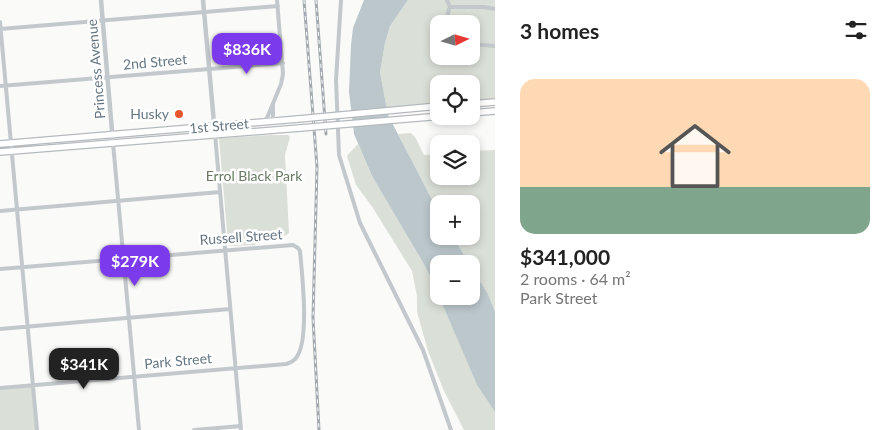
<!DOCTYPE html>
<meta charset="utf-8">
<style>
:root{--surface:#fff;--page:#f6f6f6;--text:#222;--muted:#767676;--line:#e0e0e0;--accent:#7c3aed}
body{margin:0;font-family:Lato,sans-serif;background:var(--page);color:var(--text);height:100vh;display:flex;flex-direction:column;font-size:19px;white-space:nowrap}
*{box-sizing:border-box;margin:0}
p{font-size:16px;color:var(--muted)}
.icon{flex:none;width:28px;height:28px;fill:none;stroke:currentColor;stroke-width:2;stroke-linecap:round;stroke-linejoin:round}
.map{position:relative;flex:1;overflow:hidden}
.side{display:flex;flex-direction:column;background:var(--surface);width:400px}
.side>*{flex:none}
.needle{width:32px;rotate:85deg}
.controls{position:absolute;left:430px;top:15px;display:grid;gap:10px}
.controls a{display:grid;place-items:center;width:50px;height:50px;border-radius:10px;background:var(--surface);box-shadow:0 2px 8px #0003;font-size:25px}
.price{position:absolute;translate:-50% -42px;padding:0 11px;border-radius:10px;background:var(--accent);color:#fff;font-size:16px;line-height:32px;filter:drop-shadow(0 1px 2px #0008)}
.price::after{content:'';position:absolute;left:50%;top:30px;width:15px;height:11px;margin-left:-8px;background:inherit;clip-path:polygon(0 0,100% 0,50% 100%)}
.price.current{background:#222;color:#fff}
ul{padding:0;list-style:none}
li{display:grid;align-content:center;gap:10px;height:265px;padding:0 25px}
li+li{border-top:1px solid var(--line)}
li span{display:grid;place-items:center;height:155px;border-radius:15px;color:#555}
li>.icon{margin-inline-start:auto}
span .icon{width:90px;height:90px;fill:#fffc;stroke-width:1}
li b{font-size:21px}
h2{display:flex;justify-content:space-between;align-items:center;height:60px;padding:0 25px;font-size:21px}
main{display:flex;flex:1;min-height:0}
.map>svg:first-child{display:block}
.green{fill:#dadfd7;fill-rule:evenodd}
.water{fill:#bbc7cb}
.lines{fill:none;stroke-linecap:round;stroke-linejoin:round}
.primary-casing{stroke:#b5babe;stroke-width:8}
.minor{stroke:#c3c8cc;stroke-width:4}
.tertiary{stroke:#c3c8cc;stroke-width:4.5}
.primary{stroke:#fff;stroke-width:5.5}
.rail-casing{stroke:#a2aab0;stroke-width:3}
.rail{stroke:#fff;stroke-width:1;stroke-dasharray:4;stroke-linecap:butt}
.primary-bridge-casing{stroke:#b5babe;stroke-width:8;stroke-linecap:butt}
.primary-bridge{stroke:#fff;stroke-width:5.5}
.poi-dot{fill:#e4572e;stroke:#fff;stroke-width:2}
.labels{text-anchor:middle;stroke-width:5;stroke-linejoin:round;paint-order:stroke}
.street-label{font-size:14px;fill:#657683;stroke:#fff}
.poi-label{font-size:14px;fill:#657683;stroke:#fff;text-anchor:end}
.park-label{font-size:14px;fill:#687a64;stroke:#fff}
</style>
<main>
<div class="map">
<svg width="495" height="430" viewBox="0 0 495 430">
<rect width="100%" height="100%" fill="#fafaf8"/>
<!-- green -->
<path class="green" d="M408,0h87v101l-24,2v-19h-32v21l-52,5 -7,-38 5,-29 5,-17zM439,24h32v32h-32z
M411,133l4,4 9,18 15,-1v22h32v-25l24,-1v162l-7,-18 -17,-27v-3h-2l-16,-28h18v-32h-32v9l-41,-79z
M272,135h16l2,2 -5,18 4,78 -4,3 -25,3 -5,6 -24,1 -3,-3 -9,-105z
M358,144l14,32 53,90 24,51 28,68 18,27v18h-31l-20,-39 -16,-40 -11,-39v-16l-5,-25 -39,-63 -17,-23 -9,-29z
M33,385l4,45h-37v-42z"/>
<!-- water -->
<path class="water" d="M364,0h44l-18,26 -5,17 -5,29 8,43 51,98v23h14l16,28h-30v31l-14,-29 -53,-90 -18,-42 -5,-42 2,-47 2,-17z
M471,267l17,27 7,18v100l-18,-27 -38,-89h32z"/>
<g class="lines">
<!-- primary casing -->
<g class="primary-casing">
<path id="primary" d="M471,104l24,-2
M428,107l11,-1
M471,113l24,-2
M430,117l9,-1
M0,144l298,-25
M0,152l300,-24"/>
</g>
<!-- minor -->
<path class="minor" d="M341,0l-5,80 3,75 21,68 63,127 28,80
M447,0l3,7
M0,22l37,408
M448,24v-12l2,-5h34l11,2
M0,29l278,-23
M471,44l24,2
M0,86l283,-23
M273,105v16
M264,121l3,-3 14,-34 2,-10 -6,-74
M215,134l26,296
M113,143l26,287
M0,211l220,-19
M0,269l293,-24 5,3 2,3c2,23 10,90 -4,107 -3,4 -6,5 -10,6l-286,24
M0,329l230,-20
M194,430l47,-4"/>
<!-- tertiary -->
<path class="tertiary" d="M101,0l12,143
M203,0l12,134"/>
<!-- primary -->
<use href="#primary" class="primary"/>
<!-- rail casing -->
<g class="rail-casing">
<path id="rail" d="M304,0l13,167 -4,151 6,112
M316,0l10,134"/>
</g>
<!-- rail -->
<use href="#rail" class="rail"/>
<!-- primary-bridge casing -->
<g class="primary-bridge-casing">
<path id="primary-bridge" d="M298,119l130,-12
M300,128l130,-11"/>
</g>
<!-- primary-bridge -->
<use href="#primary-bridge" class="primary-bridge"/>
</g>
<!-- markers -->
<circle class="poi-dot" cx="179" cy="114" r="5"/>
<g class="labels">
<!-- street labels -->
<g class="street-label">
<text transform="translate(155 62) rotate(-5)" y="5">2nd Street</text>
<text transform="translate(96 69) rotate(-95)" y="5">Princess Avenue</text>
<text transform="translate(219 126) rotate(-5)" y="5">1st Street</text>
<text transform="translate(241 237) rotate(-4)" y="5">Russell Street</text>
<text transform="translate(178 361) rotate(-5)" y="5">Park Street</text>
</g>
<!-- poi labels -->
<g class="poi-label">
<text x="169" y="119">Husky</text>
</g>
<!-- park labels -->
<g class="park-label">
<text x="254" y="181">Errol Black Park</text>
</g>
</g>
</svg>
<div class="controls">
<a><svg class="needle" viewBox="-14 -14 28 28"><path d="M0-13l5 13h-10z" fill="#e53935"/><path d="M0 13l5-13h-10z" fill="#767676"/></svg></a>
<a><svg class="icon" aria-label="locate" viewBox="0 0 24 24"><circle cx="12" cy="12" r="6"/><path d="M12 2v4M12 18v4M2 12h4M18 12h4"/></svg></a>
<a><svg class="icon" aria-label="layers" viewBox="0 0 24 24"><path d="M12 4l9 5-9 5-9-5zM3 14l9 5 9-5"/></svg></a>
<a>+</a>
<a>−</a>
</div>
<b class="price" style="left:247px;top:75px">$836K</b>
<b class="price" style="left:135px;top:287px">$279K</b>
<b class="price current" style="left:84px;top:390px">$341K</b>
</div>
<section class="side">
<h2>3 homes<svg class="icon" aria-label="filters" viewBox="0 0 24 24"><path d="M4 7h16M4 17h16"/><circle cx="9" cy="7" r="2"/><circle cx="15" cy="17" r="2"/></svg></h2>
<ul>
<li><span style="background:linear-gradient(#ffd9b3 70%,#7fa58c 0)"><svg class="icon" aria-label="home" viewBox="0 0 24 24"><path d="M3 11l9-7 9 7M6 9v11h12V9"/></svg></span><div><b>$341,000</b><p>2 rooms · 64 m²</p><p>Park Street</p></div></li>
</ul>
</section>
</main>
